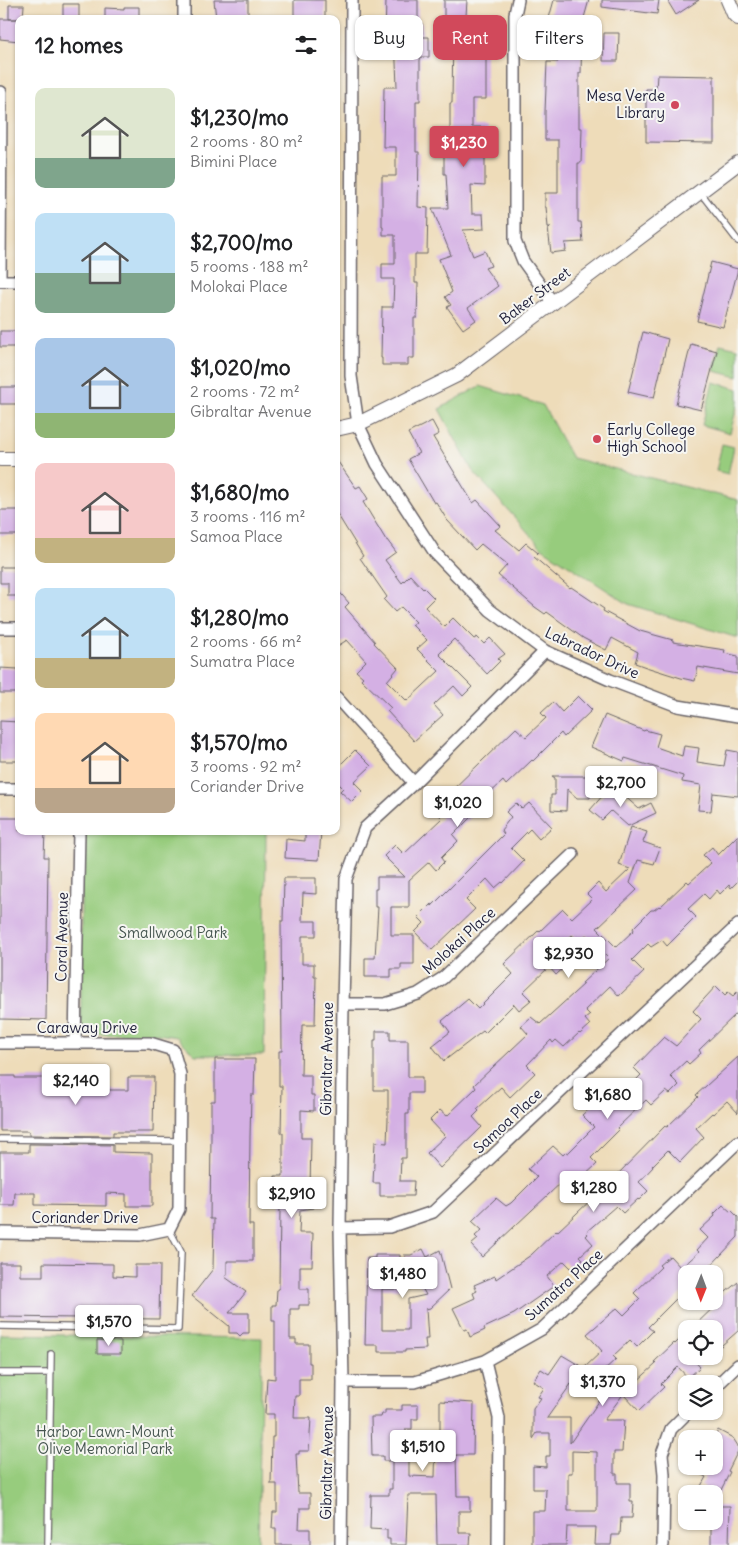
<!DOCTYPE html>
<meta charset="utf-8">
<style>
:root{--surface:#fff;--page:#f2f2f2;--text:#202124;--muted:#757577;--accent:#d1495b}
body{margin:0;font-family:Delius,sans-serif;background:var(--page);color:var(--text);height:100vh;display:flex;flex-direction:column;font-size:19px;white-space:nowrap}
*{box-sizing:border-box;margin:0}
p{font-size:16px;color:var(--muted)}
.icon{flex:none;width:28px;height:28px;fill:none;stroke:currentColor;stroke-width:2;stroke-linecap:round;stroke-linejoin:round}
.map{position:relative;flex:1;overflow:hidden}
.panel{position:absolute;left:15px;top:15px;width:325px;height:820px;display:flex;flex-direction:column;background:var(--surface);border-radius:10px;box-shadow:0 1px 4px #0004}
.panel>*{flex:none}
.banner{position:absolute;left:355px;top:15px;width:308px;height:45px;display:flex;gap:10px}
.needle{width:32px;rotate:181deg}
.controls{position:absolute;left:678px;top:1265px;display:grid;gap:10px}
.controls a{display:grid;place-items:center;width:45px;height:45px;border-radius:10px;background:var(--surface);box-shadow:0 1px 4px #0004;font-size:25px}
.price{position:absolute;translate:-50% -42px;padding:0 11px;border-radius:5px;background:#fff;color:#222;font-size:16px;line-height:32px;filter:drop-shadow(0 1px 2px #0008)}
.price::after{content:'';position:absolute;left:50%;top:30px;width:15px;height:11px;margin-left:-8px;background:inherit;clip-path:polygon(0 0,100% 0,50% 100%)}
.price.current{background:var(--accent);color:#fff}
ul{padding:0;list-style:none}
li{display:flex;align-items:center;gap:15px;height:125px;padding:0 20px}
li span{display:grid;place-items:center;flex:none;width:140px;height:100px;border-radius:10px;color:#555}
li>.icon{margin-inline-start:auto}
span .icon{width:60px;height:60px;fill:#fffc;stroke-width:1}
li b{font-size:21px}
h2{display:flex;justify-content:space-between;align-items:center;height:60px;padding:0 20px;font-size:21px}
.chip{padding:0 18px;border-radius:10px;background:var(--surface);box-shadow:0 1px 4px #0004;font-size:18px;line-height:45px}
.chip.current{background:var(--accent);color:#fff}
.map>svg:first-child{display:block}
.green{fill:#97cc7d;stroke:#5c775c}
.building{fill:#d4b0e4;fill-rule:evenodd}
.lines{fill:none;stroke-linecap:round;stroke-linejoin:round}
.service-casing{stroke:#696367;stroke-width:8}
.minor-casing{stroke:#696367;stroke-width:14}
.tertiary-casing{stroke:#696367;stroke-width:16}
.service{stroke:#fff;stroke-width:5.5}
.minor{stroke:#fff;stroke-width:11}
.tertiary{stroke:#fff;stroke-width:14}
.poi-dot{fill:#d1495b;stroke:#f6f6f2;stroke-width:2}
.labels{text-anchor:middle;stroke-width:4;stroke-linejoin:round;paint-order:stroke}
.poi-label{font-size:15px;fill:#22223b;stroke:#f6f6f2;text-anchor:end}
.street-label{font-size:15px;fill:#22223b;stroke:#f6f6f2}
.park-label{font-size:15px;fill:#45554f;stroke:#f6f6f2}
</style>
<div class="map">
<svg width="738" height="1545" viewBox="0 0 738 1545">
<rect width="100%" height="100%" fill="#f6f6f2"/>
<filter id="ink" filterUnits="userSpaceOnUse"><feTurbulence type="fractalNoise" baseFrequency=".02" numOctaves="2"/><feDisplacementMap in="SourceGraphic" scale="10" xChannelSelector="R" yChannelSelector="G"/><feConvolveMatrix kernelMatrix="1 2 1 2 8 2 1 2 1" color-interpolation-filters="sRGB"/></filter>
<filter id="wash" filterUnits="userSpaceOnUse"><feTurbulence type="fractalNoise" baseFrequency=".0096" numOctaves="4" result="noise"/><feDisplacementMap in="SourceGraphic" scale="20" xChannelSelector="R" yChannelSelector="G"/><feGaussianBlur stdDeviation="1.12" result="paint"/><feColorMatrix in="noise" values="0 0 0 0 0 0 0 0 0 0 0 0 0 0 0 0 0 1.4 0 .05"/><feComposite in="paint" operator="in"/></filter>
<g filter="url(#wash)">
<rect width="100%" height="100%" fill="#eedcb9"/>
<!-- green -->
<path class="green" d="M720,344l18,4v29l-24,-6z
M713,382l25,7v14l-8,30 -28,-8z
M480,386l63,19 29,53 166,42v138l-110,-34 -86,-56 -70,-78 -33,-61z
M722,444l12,3 -6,27 -12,-3z
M81,831h185l-2,224h-69l-18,-18 -20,-3 -76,1z
M0,1334l262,4 -4,207h-258z"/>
<g id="blocks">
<!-- building -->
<path class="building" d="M214,0h34v19h-32z
M294,0h31v19h-31z
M386,0h32v22l4,1v14h7v20h-8l-1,3v41h-4v51h3l-1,55 10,1 -1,46h-12v29h3l-1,35h-3v40h-6v7h-26v-7h-1l1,-51h11l1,-28h-12v-15h13v-29h-12v-8h-1v-51h14v-29h-13l1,-60h13l-2,-49 -10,-1z
M444,0h23l-1,16h7v25h13v58h-14v28h13v59l-14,-1 1,29h11l1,15 -21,1 10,26 12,-5 6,15 -6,2 13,18 -30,22 8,12 -13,9 -16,-22 4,-2 -6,-8 7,-5 -13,-33 12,-4 -19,-47h16l-2,-34h-2v-20h6v-51h2l1,-73h-9z
M554,0h35l-9,32h2l-1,41h-2v55h3l-1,35h-3v59h3l2,20 -18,1 1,8 -15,2 -3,-25 3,-1h-3l-2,-20h-1v-14h13v-53h-13v-28l2,-50h11v-11l2,1v-19l-14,-4z
M602,0h57l-2,14 -55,-7z
M667,0h32l-23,15z
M63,4h16v15h-16z
M9,5h15l-1,14h-14z
M124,7h15v12h-34v-11l19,1z
M0,19h19v22l-19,-2z
M604,33h15l-1,28h-15z
M657,75l57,1v67l-68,-1v-53h10z
M711,262l27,7 -15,58 -26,-6z
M0,331h19v16h-19z
M643,332l25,7 -14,59 -26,-6z
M691,344l26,7 -16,59 -25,-6z
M0,387h19v17h-19z
M432,421l7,13 -6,3 40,66 4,-3 24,26 -6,4 24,20 7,-7 12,10 -4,4 36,31 1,-1 33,22 -1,2 37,20 33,9v2l52,8 -1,3 14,3v18l-40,-7 -3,14 -14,-3 -35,-11 -11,-4 3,-11 -26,-14 -6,12 -23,-12 -36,-26 -2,2 -10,-7 -37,-32 9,-10 -26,-21 -6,6 -28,-30 -11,-18 -2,1 -26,-44 11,-6 -11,-20z
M336,459l20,29 4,-2 8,13 -5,3 23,38h1l9,12 -11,8 17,23 8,-8 13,14 1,-1 10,10 -9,9 19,20 9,-9 21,21 3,-2 7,7 6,-6 15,16 -7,5 2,2 -13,13 -33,-35 -15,15 33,33 -9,9 -9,-10 -20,19 9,10 -29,26 -27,-30 4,-3 -30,-29 2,-2 -7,-6 10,-10 -19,-21 -11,7v-59l13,15 -4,4 30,35 -1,1 24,25 -11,13 20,20 32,-30 -22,-22 10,-9 -15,-15 4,-3 -15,-15 -6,5 -11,-12 3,-3 -27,-39 3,-2 -27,-44z
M0,510h19v25h-19z
M0,567h19v29h-11v-13h-8z
M0,668l18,1 1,24h-19z
M578,696l14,14 -28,27 -3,-4 -28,28 -1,-1 -26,25 -3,-4 -20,19 5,6 -10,10 -3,-3 -22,22 5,6 -17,17 3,4 -8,8 -7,-8 -20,18v27h-18v28h23v29h-13v5h-10v8h-26v-19h10l3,-51h-3v-18h2v-12h28l-21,-21 11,-11 9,9 38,-36 -7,-7 14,-14 -2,-2 69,-67 10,9 20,-19 -5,-5 12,-11 9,10z
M605,715l39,16 1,-1 15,4 -4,13 26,9 2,-10 15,2 -2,14 27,4 3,-16 11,2v44l-25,-3 -2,18 -13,-1 3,-25 -19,-3 1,-6 -58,-18 -1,3 -33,-14z
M0,721l19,1v39h-19z
M355,750l16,16 -17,16 9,9 -11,11 -12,-11 3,-3 -7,-7v-12z
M552,776h38v22h-13l-10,-9 -1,22 -15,-1v-15h4v-17z
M612,785l27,24 12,-6 5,10 -28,13 -17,-15 -9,9 -12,-10z
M516,803l6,6 7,-6 23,24 -13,12 -9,-10 -19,19 13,13 -21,22 -1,-1 -7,6 -8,-9 -21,21 9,9 -43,41 -17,-18 9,-9 -6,-6 13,-13 1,2 72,-72 -3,-4 10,-13 -5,-5z
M0,818h19v13h26l-1,26h4l-2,163 -46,-1z
M631,827l16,5 -4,10 17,6 -6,16 -16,-4 -8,23 7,7 -40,38 19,19 18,-17 -1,-2 18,-18h3l5,-4 1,1 27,-26 2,2 22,-20 -8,-8 9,-8 6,8 20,-20v46l-7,7 -2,-3 -9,9 -3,-4 -8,9 -5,-5 -16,15 8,8 -29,29 -5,-6 -11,7 -3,-3 -16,16 12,12 -25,24 -9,-10 -25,24 5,5 -5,4 5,6 -10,9 -1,-1 -15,14 -8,-7 -3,3 -2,-3 -24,25 8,8 -25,24 -9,-10 -24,22 2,2 -6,6 9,10 -42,41 -13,-15 18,-17 -15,-16 10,-10 7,6 29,-28 -2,-3 54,-51 -7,-8 10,-9 9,7 44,-40 -2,-1 27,-25 -23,-23 -7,7 -7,-7 -14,15 12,12 -14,13 -7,-8 -26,25 8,8 -12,10 -5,-6 -29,29 -2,-2 -39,30 -12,-15 18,-14 -8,-11 26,-22 10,10 35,-35 -9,-10 35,-34 1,1 23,-22 9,9 20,-19 -5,-5 11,-11 8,9 24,-23 -11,-4z
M305,831h16l-2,29 -34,-2 1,-19 19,2z
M284,878h32v16l-13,-1 -1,28h14v15h-14v28h12v12h2l-1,49h-13l-1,50h10v20h3v16l-13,-1v28h10l-1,53h3v17l-13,2 -1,23h14l-1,33h-12v23h9v16h-10v4h-9v30h6v5h13v19h2v16h-12v17h-4l-1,22h17l-2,33h-10v3h-3l2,39h12v15h-10l-1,21h11v16h-34v-17h-4l1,-16h4v-28h-6l1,-47h2v-23h-9l2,-36 8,1v-58h-3v-16h4l1,-16h2l1,-81 -1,-17h-4v-15h8v-43h-2l1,-47h-3v-35h3l-1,-130h2z
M716,986l9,9 3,-3 5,4 5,-5v21l-39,38 2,3 -12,11 -3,-3 -16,15 9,9 -9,9 -4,-3 -15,14 -5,-5 -29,28 2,2 -28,28 6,6 -16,15 -6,-7 -9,9 -1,-2 -83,78 -11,-12 7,-6 -3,-3 7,-6 -10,-9 24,-23 10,8 5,-3 26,-26 -9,-8 25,-23 10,9 3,-3 2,1 26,-26 -12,-12 26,-23 8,8 25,-25 -7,-7 30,-31 12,9 25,-27 -8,-8z
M376,1031h14v9h18v37h14v16h-13v21h-3v44h-5l-1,23h14l-1,15h-33v-13h-7l2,-41 12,1 1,-24v-29h-14v-50h2z
M738,1057v56l-11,-12 -14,13 -1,-1 -16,15 8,9 -24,25 -12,-12 -16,16 1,1 -14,15 9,9 -9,9 -1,-1 -15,14 -7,-7 -30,26 2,2 -2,2 7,8 -13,12 3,3 -11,10 -8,-8 -17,15 7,10 -40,28 -30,14 1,2 -15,7 -3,-8 -3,1 -11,-22 22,-10 -2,-5 4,-2 -3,-6 21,-9 1,3 35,-24 25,-24 1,1 57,-54 51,-52 2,1 31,-30 -2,-2z
M215,1059h40l-1,36h-3l-1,42 -1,88h4v36h-26v13l-2,3 21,15 -17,21h20v20h-6l-3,3 -3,-3h-8v-7l-37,-30 21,-27 1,-50h-4l1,-82v-36h4z
M0,1076h15v2h92v12h21v-13h26l-1,55h-40v4l-84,-1v-4h-29z
M29,1144l84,1v7l39,1v53h-26v-12l-20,-1v13l-71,-1v-12h-20l-1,12h-14v-53h29z
M723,1205l8,7 1,-1 6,6v20l-35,37h-17v15l-38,38 5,4 -16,16 -7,-7 -17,16 3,3 -13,12 21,22 -20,27h20l-2,32h-8v22h3v9h13v19h3l-1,16h-11l-1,17h-8l-1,10h-16l1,-18h-29l-1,18h-34v-34h13l1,-22h-13v-23l13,1v-11h4v-23h-13l-4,6v-30l8,-11 -3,-1 6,-9 -11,-7 8,-12 8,5 13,-19 22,13 18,-17 -15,-17 30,-26 7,7 16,-16 -6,-6 27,-26 -2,-2 11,-9 11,12 18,-16 -2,-2 11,-12 -8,-8 15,-14 -1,-2zM585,1375l19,19 -34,49v-25h-23l24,-34 6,3zM572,1451l25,1v59h-29v-38h4z
M423,1249l4,8 13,-7 10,39 -20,19 -4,1 2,30h-3l1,10 -21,1v2h-27v-7h-13l2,-87h8v-3h25v34h-18v41h26v-31l18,-4 -22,-40h7z
M0,1263h20v13h23v-13l70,1v12l22,1v-12h25l-1,54 -159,-2z
M738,1282v49l-24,21v-23h-23l28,-27 -3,-2z
M686,1333v23h4l10,11 -12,11 -10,-11 -17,17 3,3 -25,24 -16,-17 33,-30 -2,-2 20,-19 1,1z
M97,1340l24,1v13h-24z
M440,1401l34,2 -1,52h-17l1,41h13v15h-11v22h12l-1,12h-33l-1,-50h-28l-2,50h-16v-6h-3v-9l-17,-1 1,-34h18v-6h3v-28h-9v-5h-11l-1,-39h10l1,-3h3v-4h17v-5h16v14h-6v10h-6l-1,28h4v19l26,1 1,-37h4z
M718,1430l15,8 5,8v5l-10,20 2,1 -11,22h-18l3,-7 -3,-1 5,-9 -22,-11h30v-26z
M714,1506h16l-1,39h-18v-24h3z"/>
</g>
</g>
<g filter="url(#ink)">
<use href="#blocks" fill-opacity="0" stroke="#696367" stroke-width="1"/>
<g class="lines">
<!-- service casing -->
<g class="service-casing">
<path id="service" d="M700,192l38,49
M0,1139l179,2
M0,1326l178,3 3,-77 -12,-23
M0,1373h51
M48,1545l3,-191"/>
</g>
<!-- minor casing -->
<g class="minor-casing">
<path id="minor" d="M184,0v19
M352,0l-1,376 7,48 19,40 58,89 55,57 55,41 65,29 68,26 60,10
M518,0l-3,14v227l8,20 30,42
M0,281l1,-189
M0,281h19
M0,628h19
M336,697l78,86
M0,789h19
M343,1004h42l33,-10 25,-16 130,-124
M0,1043h150l23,7 7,24 -1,135 -10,20 -29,6 -140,-2
M75,1043l4,-212
M340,1228l49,-1 44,-15 305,-287
M485,1361l14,57 -1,127
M343,1382h72l70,-21 57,-32 196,-187
M714,1388l24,-23
M341,1545l2,-163 -3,-154 3,-224 3,-125 19,-51 49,-45 131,-132
M663,1545l1,-71 -2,-20 9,-25 18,-18"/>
</g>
<!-- tertiary casing -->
<g class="tertiary-casing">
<path id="tertiary" d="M728,0l6,14 4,4
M336,429l22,-5 99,-49 281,-212
M0,459h19"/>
</g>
<!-- service -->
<use href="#service" class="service"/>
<!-- minor -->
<use href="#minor" class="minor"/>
<!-- tertiary -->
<use href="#tertiary" class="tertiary"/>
</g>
</g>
<!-- markers -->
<g class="poi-dot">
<circle cx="675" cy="105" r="5"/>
<circle cx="597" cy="439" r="5"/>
</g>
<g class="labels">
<!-- poi labels -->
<g class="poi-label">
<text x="665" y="101">Mesa Verde<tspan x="665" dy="17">Library</tspan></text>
<text x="607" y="435" text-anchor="start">Early College<tspan x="607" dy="17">High School</tspan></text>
</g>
<!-- street labels -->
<g class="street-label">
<text transform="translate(535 296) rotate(-37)" y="5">Baker Street</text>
<text transform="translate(592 653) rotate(25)" y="5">Labrador Drive</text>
<text transform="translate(62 937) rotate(-89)" y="5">Coral Avenue</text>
<text transform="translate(459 941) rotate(-42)" y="5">Molokai Place</text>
<text x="87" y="1033">Caraway Drive</text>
<text transform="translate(327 1059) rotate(-89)" y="5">Gibraltar Avenue</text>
<text transform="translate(508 1121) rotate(-43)" y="5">Samoa Place</text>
<text x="85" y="1223">Coriander Drive</text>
<text transform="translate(564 1285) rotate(-42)" y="5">Sumatra Place</text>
<text transform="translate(327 1463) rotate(-89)" y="5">Gibraltar Avenue</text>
</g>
<!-- park labels -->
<g class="park-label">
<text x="173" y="938">Smallwood Park</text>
<text x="105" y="1437">Harbor Lawn-Mount<tspan x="105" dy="17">Olive Memorial Park</tspan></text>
</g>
</g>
</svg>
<div class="controls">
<a><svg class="needle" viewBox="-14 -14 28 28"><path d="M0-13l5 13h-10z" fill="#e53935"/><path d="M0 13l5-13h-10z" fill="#757577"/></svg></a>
<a><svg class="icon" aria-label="locate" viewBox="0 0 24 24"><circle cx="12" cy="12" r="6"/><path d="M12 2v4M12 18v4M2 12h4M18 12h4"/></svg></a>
<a><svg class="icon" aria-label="layers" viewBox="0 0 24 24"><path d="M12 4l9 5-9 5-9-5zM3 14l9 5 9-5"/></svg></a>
<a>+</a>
<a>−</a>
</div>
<b class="price current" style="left:464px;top:168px">$1,230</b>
<b class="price" style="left:621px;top:808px">$2,700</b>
<b class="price" style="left:458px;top:828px">$1,020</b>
<b class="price" style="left:569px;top:979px">$2,930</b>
<b class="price" style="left:76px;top:1106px">$2,140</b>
<b class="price" style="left:608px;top:1120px">$1,680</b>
<b class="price" style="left:594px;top:1213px">$1,280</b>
<b class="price" style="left:292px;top:1219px">$2,910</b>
<b class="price" style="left:403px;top:1299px">$1,480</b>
<b class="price" style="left:109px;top:1347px">$1,570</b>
<b class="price" style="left:603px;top:1407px">$1,370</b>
<b class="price" style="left:423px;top:1472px">$1,510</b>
<div class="banner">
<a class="chip">Buy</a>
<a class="chip current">Rent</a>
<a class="chip">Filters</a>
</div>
<section class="panel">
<h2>12 homes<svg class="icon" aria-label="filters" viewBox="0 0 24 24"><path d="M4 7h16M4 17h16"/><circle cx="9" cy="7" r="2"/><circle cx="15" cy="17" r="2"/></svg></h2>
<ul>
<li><span style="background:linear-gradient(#dfe7d0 70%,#7fa58c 0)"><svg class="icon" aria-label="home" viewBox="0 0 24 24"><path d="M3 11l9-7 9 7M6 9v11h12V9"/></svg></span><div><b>$1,230/mo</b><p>2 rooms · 80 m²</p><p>Bimini Place</p></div></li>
<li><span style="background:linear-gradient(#bfe0f5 60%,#7fa58c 0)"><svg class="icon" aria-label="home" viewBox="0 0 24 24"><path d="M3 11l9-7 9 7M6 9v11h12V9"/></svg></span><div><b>$2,700/mo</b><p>5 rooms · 188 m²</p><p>Molokai Place</p></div></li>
<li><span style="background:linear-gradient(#a9c7e8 75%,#8fb573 0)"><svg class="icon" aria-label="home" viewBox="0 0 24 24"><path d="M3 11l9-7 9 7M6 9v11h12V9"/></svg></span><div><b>$1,020/mo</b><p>2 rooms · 72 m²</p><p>Gibraltar Avenue</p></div></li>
<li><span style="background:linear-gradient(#f6c9c9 75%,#c2b280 0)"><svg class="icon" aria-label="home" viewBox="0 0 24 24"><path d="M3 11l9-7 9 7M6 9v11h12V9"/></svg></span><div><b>$1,680/mo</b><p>3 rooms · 116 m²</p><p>Samoa Place</p></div></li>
<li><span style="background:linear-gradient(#bfe0f5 70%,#c2b280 0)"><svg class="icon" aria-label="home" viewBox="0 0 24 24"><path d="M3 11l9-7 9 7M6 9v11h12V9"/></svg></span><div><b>$1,280/mo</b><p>2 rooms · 66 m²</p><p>Sumatra Place</p></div></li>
<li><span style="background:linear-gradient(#ffd9b3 75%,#b9a48a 0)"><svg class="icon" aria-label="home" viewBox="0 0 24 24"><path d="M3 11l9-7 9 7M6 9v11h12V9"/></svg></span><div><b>$1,570/mo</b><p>3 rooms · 92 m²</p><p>Coriander Drive</p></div></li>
</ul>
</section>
</div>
